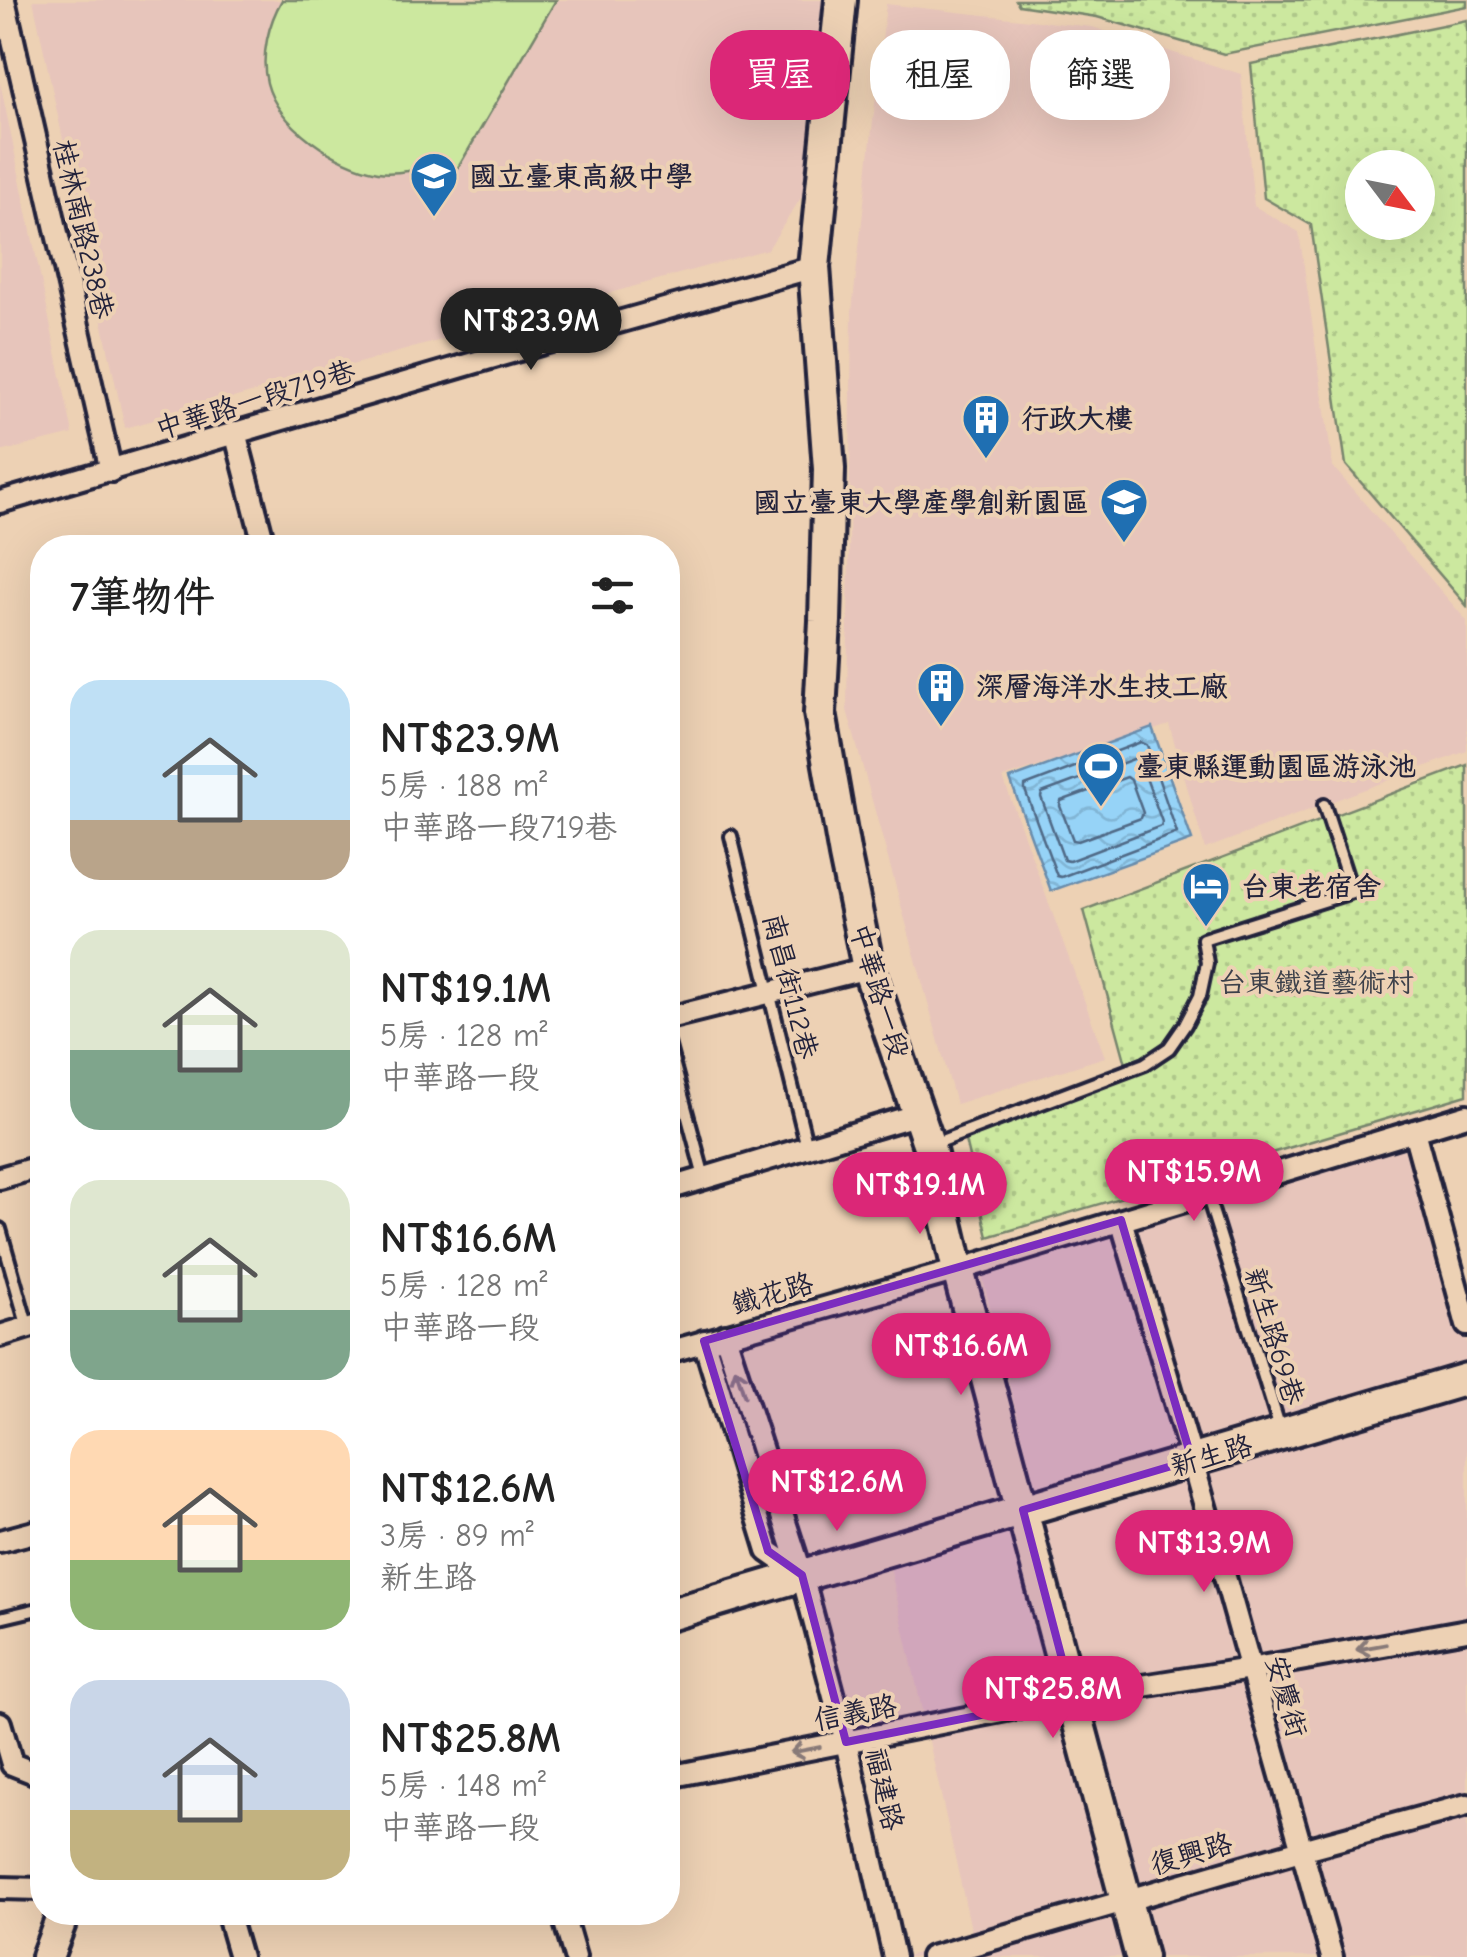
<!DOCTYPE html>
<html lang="zh-TW">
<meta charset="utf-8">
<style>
:root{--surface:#fff;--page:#f2f2f2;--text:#222;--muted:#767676;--accent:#db2777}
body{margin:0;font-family:"Comic Neue","LXGW WenKai TC",sans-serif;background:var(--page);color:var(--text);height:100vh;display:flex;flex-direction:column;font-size:38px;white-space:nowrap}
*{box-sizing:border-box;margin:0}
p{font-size:32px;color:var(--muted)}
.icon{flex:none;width:55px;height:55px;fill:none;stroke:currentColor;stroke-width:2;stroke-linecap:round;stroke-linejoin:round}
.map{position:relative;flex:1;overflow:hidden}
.panel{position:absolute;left:30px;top:535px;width:650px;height:1390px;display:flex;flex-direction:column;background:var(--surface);border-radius:40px;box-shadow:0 10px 40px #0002}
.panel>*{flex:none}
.banner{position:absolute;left:710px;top:30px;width:605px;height:90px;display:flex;gap:20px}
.needle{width:65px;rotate:122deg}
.tools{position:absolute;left:1345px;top:150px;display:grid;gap:20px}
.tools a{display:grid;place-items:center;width:90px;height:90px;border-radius:50%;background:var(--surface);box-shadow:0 10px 40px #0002;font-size:50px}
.price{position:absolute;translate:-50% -85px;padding:0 22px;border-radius:35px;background:var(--accent);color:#fff;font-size:32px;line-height:65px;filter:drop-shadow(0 2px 5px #0008)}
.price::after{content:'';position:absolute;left:50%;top:60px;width:30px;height:22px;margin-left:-15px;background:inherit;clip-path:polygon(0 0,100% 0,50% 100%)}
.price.on{background:#222;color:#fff}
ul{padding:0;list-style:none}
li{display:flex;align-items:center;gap:30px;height:250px;padding:0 40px}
li span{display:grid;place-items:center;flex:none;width:280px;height:200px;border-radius:30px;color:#555}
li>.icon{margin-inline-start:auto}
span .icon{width:120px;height:120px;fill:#fffc;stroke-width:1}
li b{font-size:42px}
h2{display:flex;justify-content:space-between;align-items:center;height:120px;padding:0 40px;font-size:42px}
.pill{padding:0 35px;border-radius:40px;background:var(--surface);box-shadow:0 10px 40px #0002;font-size:35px;line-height:90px}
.pill.on{background:var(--accent);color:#fff}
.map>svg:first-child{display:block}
.built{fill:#e7c5bb}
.grass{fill:#cce89f;stroke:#77856d;stroke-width:2.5}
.park{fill:url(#park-dots);stroke:#77856d;stroke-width:2.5;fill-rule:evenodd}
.water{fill:url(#water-waves);stroke:#688cac;stroke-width:2.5}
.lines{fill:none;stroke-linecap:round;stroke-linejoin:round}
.shore{stroke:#506986;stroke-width:2.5}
.lane-casing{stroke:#22223b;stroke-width:18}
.street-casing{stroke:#22223b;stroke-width:28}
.secondary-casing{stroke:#22223b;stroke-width:38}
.lane{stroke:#edd1b4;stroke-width:10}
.street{stroke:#edd1b4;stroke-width:20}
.secondary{stroke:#edd1b4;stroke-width:30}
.oneway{stroke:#887a78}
.marked{fill:#7b2cbf;fill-opacity:0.2;stroke:#7b2cbf;stroke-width:8;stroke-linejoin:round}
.labels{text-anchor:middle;stroke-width:8;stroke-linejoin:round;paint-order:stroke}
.poi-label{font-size:28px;font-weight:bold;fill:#22223b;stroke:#edd1b4;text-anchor:start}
.street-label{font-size:28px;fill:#22223b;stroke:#edd1b4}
.park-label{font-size:28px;fill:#3c404a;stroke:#edd1b4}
</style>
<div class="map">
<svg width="1467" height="1957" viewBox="0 0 1467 1957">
<defs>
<pattern id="park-dots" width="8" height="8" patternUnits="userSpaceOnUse" patternTransform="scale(2.5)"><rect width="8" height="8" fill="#cce89f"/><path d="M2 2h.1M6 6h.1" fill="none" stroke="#afc78a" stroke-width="1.8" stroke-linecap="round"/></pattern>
<pattern id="water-waves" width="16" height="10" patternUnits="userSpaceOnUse" patternTransform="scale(2.5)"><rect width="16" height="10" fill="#96d3f7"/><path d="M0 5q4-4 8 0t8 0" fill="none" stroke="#81b5d5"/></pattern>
</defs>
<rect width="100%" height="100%" fill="#edd1b4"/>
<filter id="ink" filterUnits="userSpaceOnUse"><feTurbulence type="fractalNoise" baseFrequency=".01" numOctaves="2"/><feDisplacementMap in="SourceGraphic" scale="20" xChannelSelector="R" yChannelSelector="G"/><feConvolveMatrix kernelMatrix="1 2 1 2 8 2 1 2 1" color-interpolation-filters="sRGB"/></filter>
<g filter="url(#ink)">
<!-- built -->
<path class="built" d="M33,0h793l-20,190 -38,59 -643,179z
M886,4l206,23 149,47 13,132 45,26 34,235 134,154v130l-262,98 -36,-125 -166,54 102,279 -149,47 -109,-394 5,-399z
M0,82l73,352 -73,18z
M1401,1139l66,204v614h-564l70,-19 -85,-380 155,-40 -63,-251z"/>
<!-- grass -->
<path class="grass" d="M282,0h274l-115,197 -24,-14 8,-14c-15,1 -31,6 -47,3 -41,-7 -100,-46 -111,-89 -7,-27 2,-61 15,-83z"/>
<!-- park -->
<path class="park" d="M1016,0h451v6l-243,48 -127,-37 -78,-12z
M1467,20v586l-121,-141 -35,-240 -47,-27 -13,-134zM1362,168h56v54h-56z
M1467,765v330l-479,142 -25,-105 163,-68 -42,-154z"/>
<!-- water -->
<path class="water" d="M1152,727l40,113 -141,51 -41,-112z"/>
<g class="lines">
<!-- shore -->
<path class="shore" d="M1141,742l6,3 30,88 -116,44 -4,-1 -32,-86v-4z
M1136,758l4,3 22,61 -1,4 -92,35 -5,-1 -23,-63 1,-4z
M1127,777l4,3 12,33 -2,5 -63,23 -5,-1 -13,-34 1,-5z"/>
<!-- lane casing -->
<g class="lane-casing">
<path id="lane" d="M731,836l76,311
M668,1043l36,134
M931,1145l214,-81 24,-16 16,-23 15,-29 7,-33 -4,-24 149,-47 -28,-87
M1207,1194l74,238
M0,1229l28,99
M0,1618l42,-10
M668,1743l10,32"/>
</g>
<!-- street casing -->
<g class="street-casing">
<path id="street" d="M4,0l107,471
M235,432l30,116
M0,502l487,-143 327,-92
M668,1018l200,-50
M1414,1131l53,194
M0,1178l42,-12
M668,1189l251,-75
M1121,1220l71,240 140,497
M725,1335l77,240 44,167 48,215
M0,1336l42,-13
M704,1341l64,210 34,24
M668,1352l290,-82 509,-155
M0,1541l42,-11
M0,1723l12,41 30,12
M668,1777l404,-80 178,-28 217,-39
M0,1888l42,1
M227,1912l13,45
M562,1912l13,45
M931,1957l370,-107 166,-45"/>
</g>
<!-- secondary casing -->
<g class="secondary-casing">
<path id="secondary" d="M841,0l-27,267 15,202 -4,152 -5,92 25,143 23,112 61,178 29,124 183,687
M668,1615l799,-236
M47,1957l17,-45"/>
</g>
<!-- lane -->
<use href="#lane" class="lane"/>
<!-- street -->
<use href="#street" class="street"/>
<!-- secondary -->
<use href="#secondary" class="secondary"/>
</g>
<!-- one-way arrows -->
<defs><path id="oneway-shaft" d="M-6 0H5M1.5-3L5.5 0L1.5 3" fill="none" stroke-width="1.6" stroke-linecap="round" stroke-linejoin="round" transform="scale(2.5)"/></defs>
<g class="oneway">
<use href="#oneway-shaft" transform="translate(740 1382) rotate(-108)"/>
<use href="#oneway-shaft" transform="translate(1371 1647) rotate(170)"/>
<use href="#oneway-shaft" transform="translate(805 1750) rotate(169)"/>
</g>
</g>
<!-- marked area -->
<path class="marked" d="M1121,1220l71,240 -169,50 49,187 -226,45 -44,-167 -34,-24 -64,-210z"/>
<!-- icons -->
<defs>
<g id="school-pin" transform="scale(2.5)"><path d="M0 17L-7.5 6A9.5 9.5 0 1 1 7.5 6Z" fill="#1f6fb2" stroke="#edd1b4"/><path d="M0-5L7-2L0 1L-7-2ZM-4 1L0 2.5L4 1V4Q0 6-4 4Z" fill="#fff"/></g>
<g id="building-pin" transform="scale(2.5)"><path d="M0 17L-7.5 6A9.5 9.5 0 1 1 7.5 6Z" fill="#1f6fb2" stroke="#edd1b4"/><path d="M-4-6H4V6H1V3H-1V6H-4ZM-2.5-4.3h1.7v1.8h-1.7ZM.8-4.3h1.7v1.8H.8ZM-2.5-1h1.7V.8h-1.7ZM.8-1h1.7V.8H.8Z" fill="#fff"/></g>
<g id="stadium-pin" transform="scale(2.5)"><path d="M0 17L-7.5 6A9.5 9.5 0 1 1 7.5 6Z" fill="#1f6fb2" stroke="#edd1b4"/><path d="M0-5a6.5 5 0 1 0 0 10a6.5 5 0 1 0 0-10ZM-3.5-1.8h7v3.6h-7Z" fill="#fff"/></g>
<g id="hotel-pin" transform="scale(2.5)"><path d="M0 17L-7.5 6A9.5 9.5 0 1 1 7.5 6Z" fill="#1f6fb2" stroke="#edd1b4"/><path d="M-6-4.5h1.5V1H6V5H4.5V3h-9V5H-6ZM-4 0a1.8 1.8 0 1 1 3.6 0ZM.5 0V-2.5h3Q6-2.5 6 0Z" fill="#fff"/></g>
</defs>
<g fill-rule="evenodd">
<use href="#school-pin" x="434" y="176"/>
<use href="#building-pin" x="986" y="418"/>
<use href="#school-pin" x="1124" y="502"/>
<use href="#building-pin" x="941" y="686"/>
<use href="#stadium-pin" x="1101" y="766"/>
<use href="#hotel-pin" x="1206" y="886"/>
</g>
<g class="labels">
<!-- poi labels -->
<g class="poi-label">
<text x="469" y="186">國立臺東高級中學</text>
<text x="1021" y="428">行政大樓</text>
<text x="1089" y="512" text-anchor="end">國立臺東大學產學創新園區</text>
<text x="976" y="696">深層海洋水生技工廠</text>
<text x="1136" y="776">臺東縣運動園區游泳池</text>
<text x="1241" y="896">台東老宿舍</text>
</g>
<!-- street labels -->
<g class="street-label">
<text transform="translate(84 229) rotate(77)" y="10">桂林南路238巷</text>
<text transform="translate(255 399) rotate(-17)" y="10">中華路一段719巷</text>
<text transform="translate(791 986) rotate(76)" y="10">南昌街112巷</text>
<text transform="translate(880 991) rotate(73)" y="10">中華路一段</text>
<text transform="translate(772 1293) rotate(-16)" y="10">鐵花路</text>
<text transform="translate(1275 1336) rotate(73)" y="10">新生路69巷</text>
<text transform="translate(1211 1455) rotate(-16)" y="10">新生路</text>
<text transform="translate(1287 1696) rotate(74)" y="10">安慶街</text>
<text transform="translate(855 1712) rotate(-11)" y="10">信義路</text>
<text transform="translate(885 1789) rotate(77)" y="10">福建路</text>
<text transform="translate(1191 1853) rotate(-16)" y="10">復興路</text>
</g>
<!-- park labels -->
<g class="park-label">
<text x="1316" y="992">台東鐵道藝術村</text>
</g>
</g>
</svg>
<div class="tools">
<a><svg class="needle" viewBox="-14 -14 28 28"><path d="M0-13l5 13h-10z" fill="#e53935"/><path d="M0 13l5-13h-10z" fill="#767676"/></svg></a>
</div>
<b class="price on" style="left:531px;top:373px">NT$23.9M</b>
<b class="price" style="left:1194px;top:1224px">NT$15.9M</b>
<b class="price" style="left:920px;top:1237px">NT$19.1M</b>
<b class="price" style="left:961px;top:1398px">NT$16.6M</b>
<b class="price" style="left:837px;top:1534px">NT$12.6M</b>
<b class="price" style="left:1204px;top:1595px">NT$13.9M</b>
<b class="price" style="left:1053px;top:1741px">NT$25.8M</b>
<div class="banner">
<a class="pill on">買屋</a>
<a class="pill">租屋</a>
<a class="pill">篩選</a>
</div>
<section class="panel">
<h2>7筆物件<svg class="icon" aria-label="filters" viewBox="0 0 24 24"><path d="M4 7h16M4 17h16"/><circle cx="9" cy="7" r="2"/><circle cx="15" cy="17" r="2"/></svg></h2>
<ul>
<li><span style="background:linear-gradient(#bfe0f5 70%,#b9a48a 0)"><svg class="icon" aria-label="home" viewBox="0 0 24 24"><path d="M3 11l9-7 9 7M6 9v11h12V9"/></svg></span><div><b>NT$23.9M</b><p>5房 · 188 m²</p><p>中華路一段719巷</p></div></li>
<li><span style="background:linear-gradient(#dfe7d0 60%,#7fa58c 0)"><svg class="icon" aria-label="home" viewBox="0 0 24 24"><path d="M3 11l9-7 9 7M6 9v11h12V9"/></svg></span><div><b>NT$19.1M</b><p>5房 · 128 m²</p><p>中華路一段</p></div></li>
<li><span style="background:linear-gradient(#dfe7d0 65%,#7fa58c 0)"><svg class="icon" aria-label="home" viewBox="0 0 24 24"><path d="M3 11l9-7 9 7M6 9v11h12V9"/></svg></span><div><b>NT$16.6M</b><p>5房 · 128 m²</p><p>中華路一段</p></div></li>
<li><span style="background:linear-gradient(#ffd9b3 65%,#8fb573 0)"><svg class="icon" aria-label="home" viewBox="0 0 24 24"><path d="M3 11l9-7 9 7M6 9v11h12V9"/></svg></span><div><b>NT$12.6M</b><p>3房 · 89 m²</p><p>新生路</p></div></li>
<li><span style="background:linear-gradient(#c9d6e8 65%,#c2b280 0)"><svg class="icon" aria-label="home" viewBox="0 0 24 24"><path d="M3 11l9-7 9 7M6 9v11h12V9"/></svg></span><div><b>NT$25.8M</b><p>5房 · 148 m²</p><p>中華路一段</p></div></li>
</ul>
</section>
</div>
